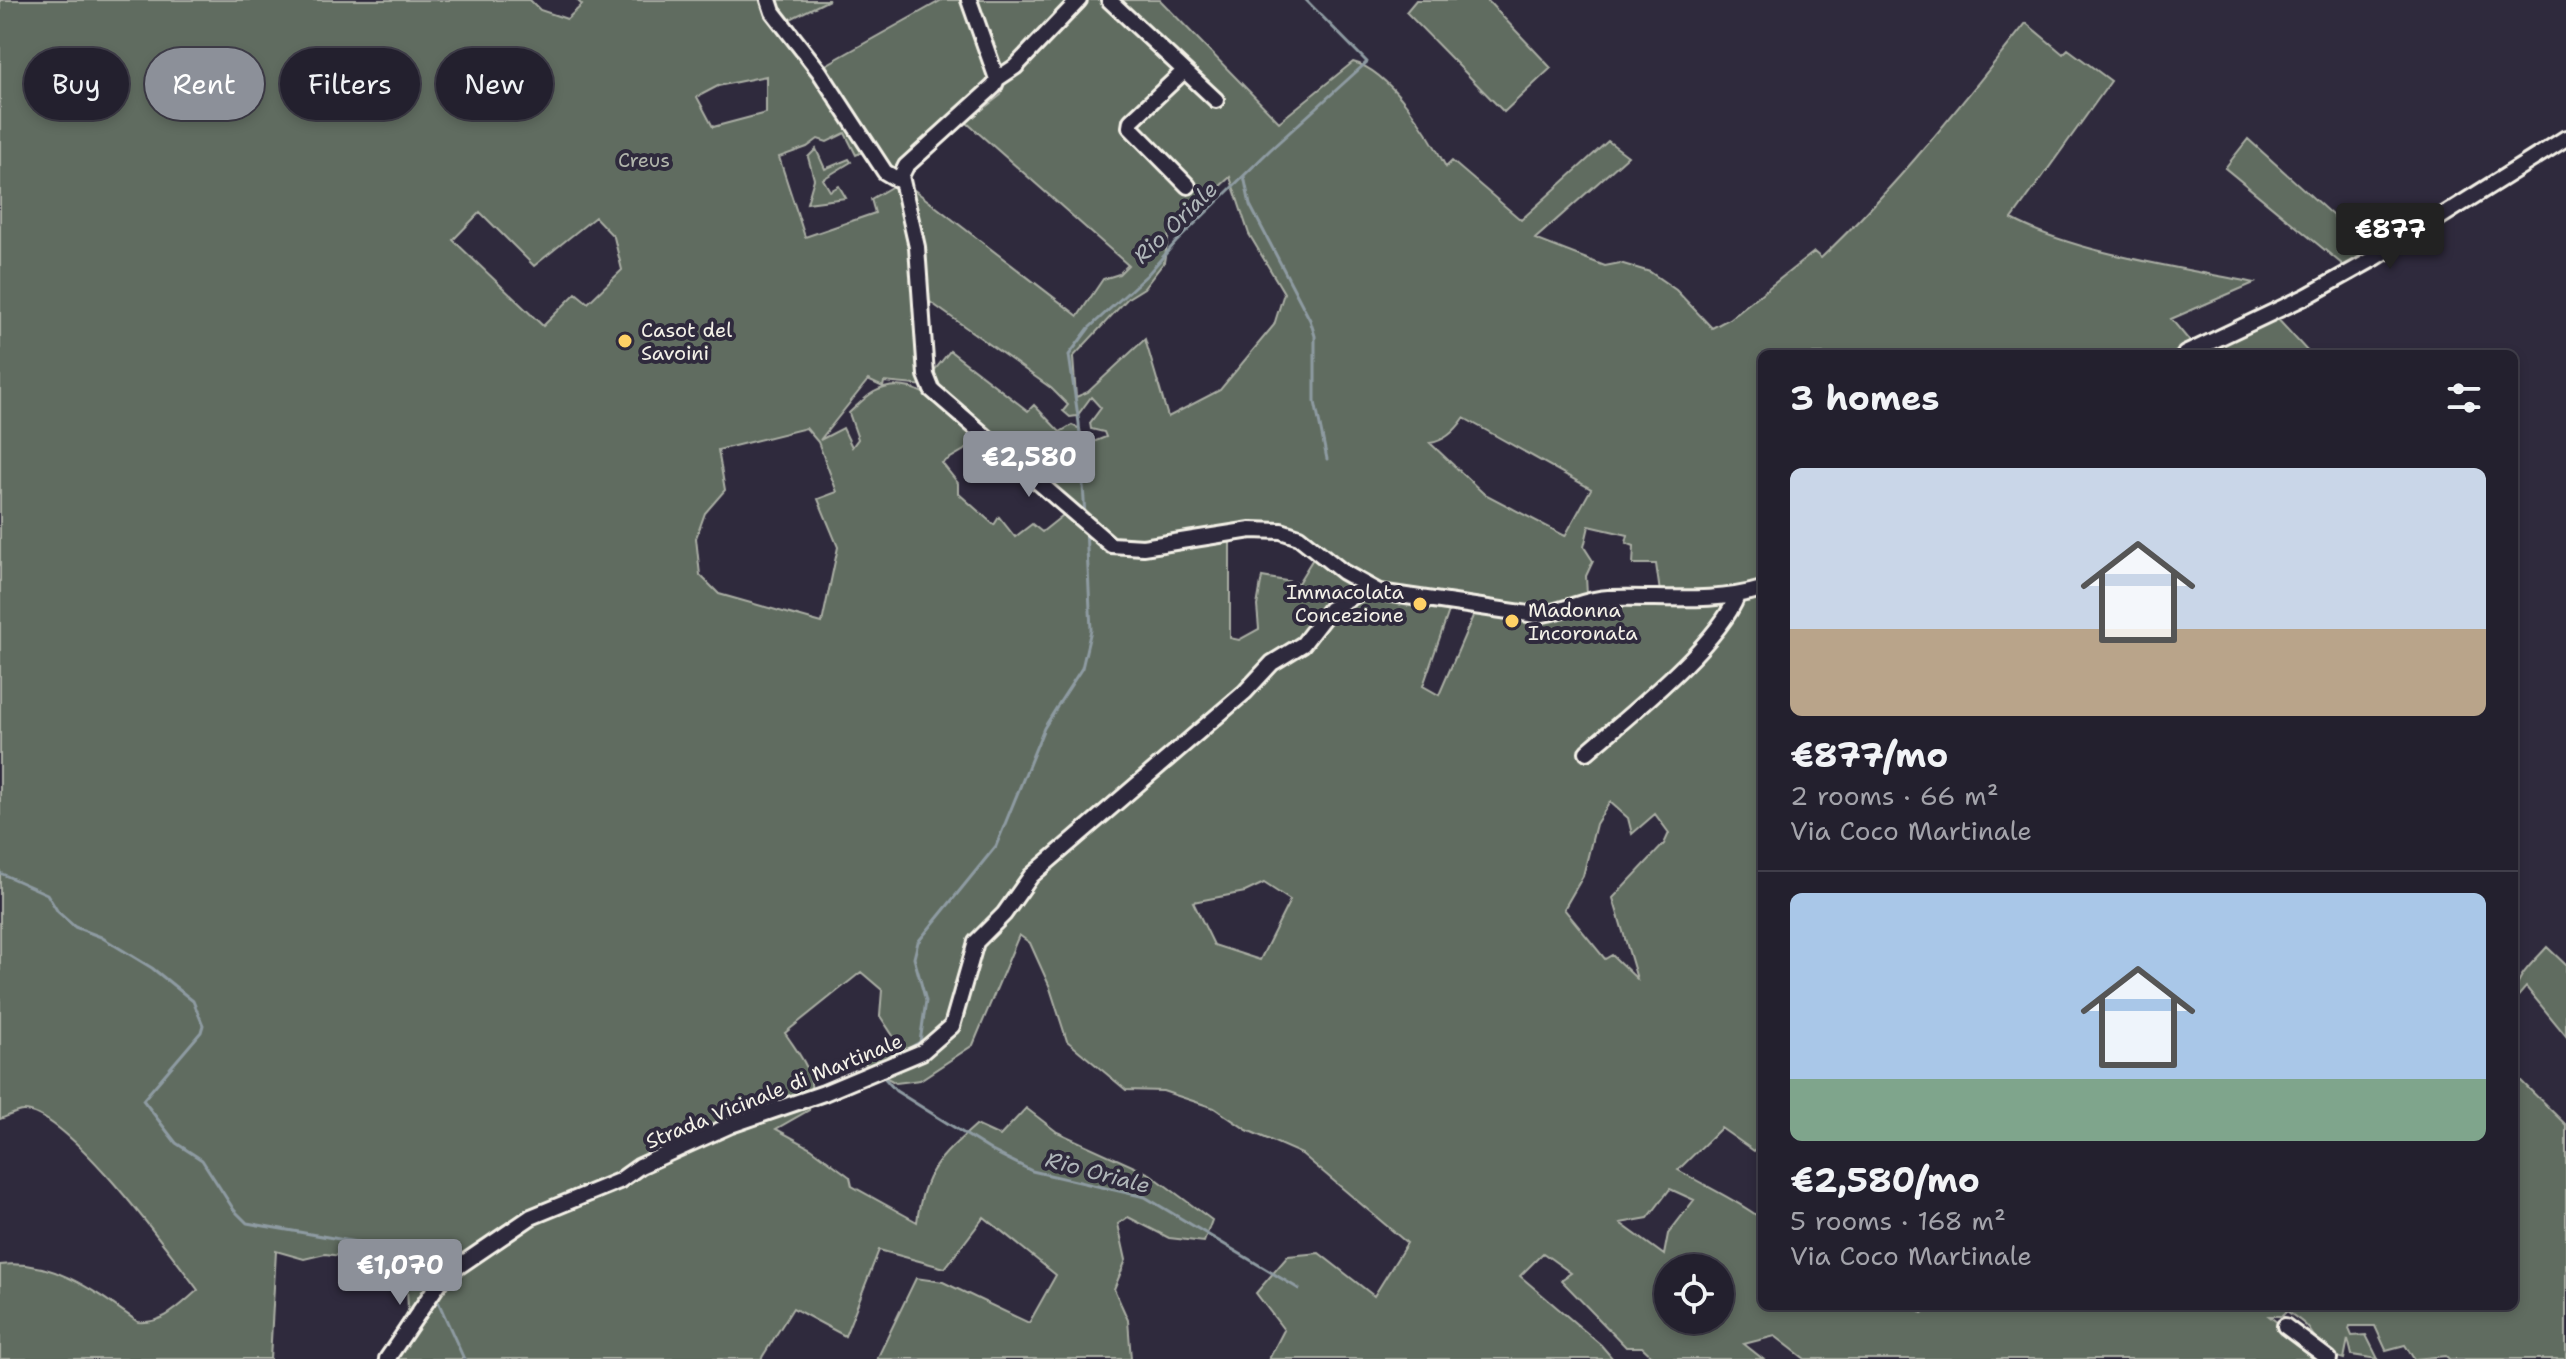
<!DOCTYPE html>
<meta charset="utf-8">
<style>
:root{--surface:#23202e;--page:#2b2836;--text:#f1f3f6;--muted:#a3a3aa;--line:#403e4a;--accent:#8c9099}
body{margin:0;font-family:"Shantell Sans",sans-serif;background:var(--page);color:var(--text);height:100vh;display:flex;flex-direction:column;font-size:30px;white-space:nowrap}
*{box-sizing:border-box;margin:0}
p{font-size:26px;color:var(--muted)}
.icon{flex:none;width:44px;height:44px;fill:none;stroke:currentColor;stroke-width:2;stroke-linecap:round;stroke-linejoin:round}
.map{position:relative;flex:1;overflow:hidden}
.drawer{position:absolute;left:1758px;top:350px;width:760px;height:960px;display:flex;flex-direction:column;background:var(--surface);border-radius:12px;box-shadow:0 4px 12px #0003,0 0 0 2px var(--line)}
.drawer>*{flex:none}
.top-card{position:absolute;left:24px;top:48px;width:760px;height:72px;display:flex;gap:16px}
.fabs{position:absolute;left:1654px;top:1254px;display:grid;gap:16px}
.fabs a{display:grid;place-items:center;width:80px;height:80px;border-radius:50%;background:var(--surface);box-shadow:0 4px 12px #0003,0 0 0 2px var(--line);font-size:40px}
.price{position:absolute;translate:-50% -68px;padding:0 18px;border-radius:8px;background:var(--accent);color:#fff;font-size:26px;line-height:52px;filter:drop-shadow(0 2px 4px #0008)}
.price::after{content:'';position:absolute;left:50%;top:48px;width:24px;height:18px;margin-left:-12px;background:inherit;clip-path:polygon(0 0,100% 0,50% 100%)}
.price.active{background:#222;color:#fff}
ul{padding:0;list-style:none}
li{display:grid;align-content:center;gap:16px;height:424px;padding:0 32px}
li+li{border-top:2px solid var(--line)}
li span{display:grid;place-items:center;height:248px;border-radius:12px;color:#555}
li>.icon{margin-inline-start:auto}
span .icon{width:144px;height:144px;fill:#fffc;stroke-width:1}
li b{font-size:34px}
h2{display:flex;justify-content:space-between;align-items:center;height:96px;padding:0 32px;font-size:34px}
.pill{padding:0 28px;border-radius:36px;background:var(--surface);box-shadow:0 4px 12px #0003,0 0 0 2px var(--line);font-size:28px;line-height:72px}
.pill.active{background:var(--accent);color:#fff}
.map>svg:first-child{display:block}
.green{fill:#606c60;stroke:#aaaea4;stroke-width:2;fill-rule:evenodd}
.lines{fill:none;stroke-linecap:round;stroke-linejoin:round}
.stream{stroke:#8e9ba2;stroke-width:3}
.minor-casing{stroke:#f4f1e8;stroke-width:20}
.minor{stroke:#2f2a3d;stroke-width:14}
.poi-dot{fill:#ffd166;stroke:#2f2a3d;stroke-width:3}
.labels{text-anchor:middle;stroke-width:8;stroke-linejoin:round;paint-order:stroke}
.park-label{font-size:20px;fill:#b1b5ab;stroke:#2f2a3d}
.poi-label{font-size:20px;fill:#f4f1e8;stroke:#2f2a3d;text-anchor:start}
.street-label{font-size:20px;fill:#f4f1e8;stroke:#2f2a3d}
.water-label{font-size:22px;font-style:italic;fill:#b0b7ba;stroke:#2f2a3d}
</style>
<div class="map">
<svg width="2566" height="1359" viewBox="0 0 2566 1359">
<rect width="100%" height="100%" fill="#2f2a3d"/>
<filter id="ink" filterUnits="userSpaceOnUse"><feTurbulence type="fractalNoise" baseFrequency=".0125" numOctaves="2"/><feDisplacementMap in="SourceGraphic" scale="16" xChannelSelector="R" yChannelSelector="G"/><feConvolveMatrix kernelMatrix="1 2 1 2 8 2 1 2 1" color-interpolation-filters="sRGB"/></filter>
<g filter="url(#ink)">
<!-- green -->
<path class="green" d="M0,0h530l10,10 27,9 15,-14 -5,-5h252l-47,23 40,44 120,-67h22l25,75v10l-95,86 -72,-103 45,82 -11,5 -11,-22 -18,9 -9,-3 -11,8 -28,10 26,80 70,-24 -4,-14 22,-13 8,3 7,27 18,170 -42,-4 -1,5 -15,-7 -48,60 23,-12 9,19 6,-8 -9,-26c8,-7 16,-16 25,-21 41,-22 80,23 109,47l-41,24 16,20v10l36,32 5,-8 16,20 17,-13 10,8 25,-20 42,36 121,-10v100l9,2 20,-11 -2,-23 5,-29 36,6 16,-26 52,35 85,13 -28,81 16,9 37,-86 20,6 95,-11 171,-11v550l-8,8 -33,-23 -43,42c29,17 57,29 84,49v87h149l11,7 11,-7h581v-232l52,51v234h-117l-3,-3 -32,3 -9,-14 -19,5 -11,-24h-25l-1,3 3,7 14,-1 12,24 -26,-4 -4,-16 -4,20c-17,-3 -27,-18 -35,-30 -5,-7 -16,-13 -22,-18l-5,5h-13l56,43h-520l-30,-23 -31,8 19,15h-108l-13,-12h-16l-65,-67 10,-7 -28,-20 -23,23 81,69 12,14h-344l15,-29 -28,-37 32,-37 31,-3 55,43 33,-53 -105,-89 -55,-24 -33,-22 -51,-17 -37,-1 -59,-49 -18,-56 -19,-42 -11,-8 -46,110 -53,35 -24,3 -31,-17 4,-9 28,-15 -17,-26 2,-26 -21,-18 -76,61c20,30 32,40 24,77l-33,19 35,19 39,29 2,9 65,36c6,-50 23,-65 59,-97l24,11 26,-28 31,24 93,42 62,46 -8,22 -35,-4 -41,-21 -10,7 8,36 -12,29 14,31 3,39h-254l39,-81 27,4 86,41 27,-48 -72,-58 -39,51 -66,-18 -34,86 -52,-28 -32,51h-382l29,-48 -2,-47 -81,-10 -21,5 -28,-8 -6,108h-270v-94c54,-6 96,27 138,57 26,2 42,-17 60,-32 -27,-36 -131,-180 -175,-179 -6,0 -16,6 -23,8zM766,76v37l-53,14 -16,-30 21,-11zM480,212l54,54 61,-49 19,20 8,33 -34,33 -12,-10 -33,33 -90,-86zM806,428l12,14 19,50 -19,7 20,48 -16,76 -103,-29 -19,-19 -4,-37 9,-25 20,-23 -7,-40zM1610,802l18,16 4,16 23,-20 14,19 -5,11 -51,54 24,81 -25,-24 -7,4 -41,-50 19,-33 13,-52zM1264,883l26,17 -30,60 -46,-15 -21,-43 52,-10zM1670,1189l24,11 -26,34 -4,21 -44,-32 28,-5zM1668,1268h52v52h-52z
M976,0h101l-76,70z
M1085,0h17l117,108 4,-6 -111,-102h48l119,122 74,-60c37,9 76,72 93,105l6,-6 69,59 87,-79 20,15 -93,83 70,27 15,-3 30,9 26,18 36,38 17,-9 85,-67 7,6c76,-72 140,-153 205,-235l37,31 5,-5 43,32 -99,138c63,34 170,49 242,64l-83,36 21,25 -20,10h-410v231l-26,6 -76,1 -4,-28h-23l1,-18 -8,-3 2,-8 -39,-9 -5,21 9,14 -7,15 1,19 -49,17 -159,-22 -96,-61 -143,15 -23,-2 -91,-81 -79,-63 -14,-18 1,-9 16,-20 78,60 6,-6 26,27 12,-7 8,4 3,17 23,-9 -2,-5 -13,-3 -1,-6 11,-15 -10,-11 -14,19 -7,1 -7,-6 5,-6 -17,-17 -125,-89 -17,-113 169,130 25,-37 16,-5 9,-9 -162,-143 35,-27 5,-15zM1230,177l19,57 35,59 -10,32 -54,65 -52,27 -23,-78 -57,53 -12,5 -3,-40 55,-59 16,-10 20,-26 5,-29zM1464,418l127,71 -26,47 -82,-43 -53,-50c15,-2 26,-13 34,-25z
M1416,0h71l64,68 -47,44 -98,-100z
M2248,139l126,114 -26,16 -123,-101z
M816,149l9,20 24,-10 2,3 -28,17 7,12 9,-5 7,12 -39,5 7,-24 -6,-22z
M2274,315l36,39h-113z
M2547,947l19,18v71l-40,-49 -12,14c0,-24 18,-37 33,-54z"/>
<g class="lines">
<!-- stream -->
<path class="stream" d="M1244,176l6,29 60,115 5,16v66l12,57
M1085,516l-6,-93 -10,-68 20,-27 58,-53 29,-33 94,-92 97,-88 -61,-62
M1058,705l24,-37 9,-38 -5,-101
M0,873l47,21 11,18 17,15 26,10 51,31 41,33 10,24 -2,7 -58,68 33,43 26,17 32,50 13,13 144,25 7,6
M906,1050l14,-8 6,-41 -12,-43 4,-16 78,-96 48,-118 13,-21
M881,1074l15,17 96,60 40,20 113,26 154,92
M423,1277l7,11
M436,1297l28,62"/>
<!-- minor casing -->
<g class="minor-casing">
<path id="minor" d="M769,0l4,12 46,59 66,101 17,10
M969,0l28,79 -3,7 -88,80 -5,10 16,71 9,128 6,15 179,155 32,2 108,-17 30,1 18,6 44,35 36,20 157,23c25,-2 47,-16 72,-17 51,-2 104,6 154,-9
M1109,0l107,100
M1184,71l-53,50 -1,6 58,59
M997,79l18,-12 64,-67
M2185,354l122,-58 68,-38 191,-120
M1587,752c41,-36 131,-107 150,-156
M2285,1326l44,33
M387,1359l56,-82 88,-60 88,-36 21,-15 91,-41 93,-32 98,-41 30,-26 24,-84 28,-28 27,-38 214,-184 27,-29 31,-19 27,-35 27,-15 9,-9"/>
</g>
<!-- minor -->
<use href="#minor" class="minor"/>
</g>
</g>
<!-- markers -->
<g class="poi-dot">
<circle cx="625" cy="341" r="8"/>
<circle cx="1420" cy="604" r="8"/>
<circle cx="1512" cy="621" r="8"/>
</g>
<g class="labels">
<!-- park labels -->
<g class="park-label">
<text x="644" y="167">Creus</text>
</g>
<!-- poi labels -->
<g class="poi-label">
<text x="641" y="337">Casot del<tspan x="641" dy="23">Savoini</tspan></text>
<text x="1404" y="599" text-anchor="end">Immacolata<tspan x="1404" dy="23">Concezione</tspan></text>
<text x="1528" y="617">Madonna<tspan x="1528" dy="23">Incoronata</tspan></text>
</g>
<!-- street labels -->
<g class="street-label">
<text transform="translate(774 1091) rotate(-22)" y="7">Strada Vicinale di Martinale</text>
</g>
<!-- water labels -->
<g class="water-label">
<text transform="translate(1175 222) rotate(-44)" y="8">Rio Oriale</text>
<text transform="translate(1098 1172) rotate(15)" y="8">Rio Oriale</text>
</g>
</g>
</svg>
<div class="fabs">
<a><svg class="icon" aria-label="locate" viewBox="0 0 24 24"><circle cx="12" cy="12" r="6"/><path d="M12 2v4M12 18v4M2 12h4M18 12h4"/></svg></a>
</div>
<b class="price active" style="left:2390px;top:271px">€877</b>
<b class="price" style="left:1029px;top:499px">€2,580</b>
<b class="price" style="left:400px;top:1307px">€1,070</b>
<div class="top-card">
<a class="pill">Buy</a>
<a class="pill active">Rent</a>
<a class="pill">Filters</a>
<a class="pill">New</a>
</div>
<section class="drawer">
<h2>3 homes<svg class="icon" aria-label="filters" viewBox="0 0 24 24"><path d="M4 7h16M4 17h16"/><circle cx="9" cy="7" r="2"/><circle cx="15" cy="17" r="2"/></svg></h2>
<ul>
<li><span style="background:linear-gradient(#c9d6e8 65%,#b9a48a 0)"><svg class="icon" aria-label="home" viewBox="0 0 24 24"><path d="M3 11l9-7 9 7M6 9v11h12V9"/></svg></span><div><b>€877/mo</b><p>2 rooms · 66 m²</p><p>Via Coco Martinale</p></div></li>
<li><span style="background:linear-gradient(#a9c7e8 75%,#7fa58c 0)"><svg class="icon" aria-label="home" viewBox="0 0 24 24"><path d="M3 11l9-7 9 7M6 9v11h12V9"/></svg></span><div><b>€2,580/mo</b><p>5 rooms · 168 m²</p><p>Via Coco Martinale</p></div></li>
</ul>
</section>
</div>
